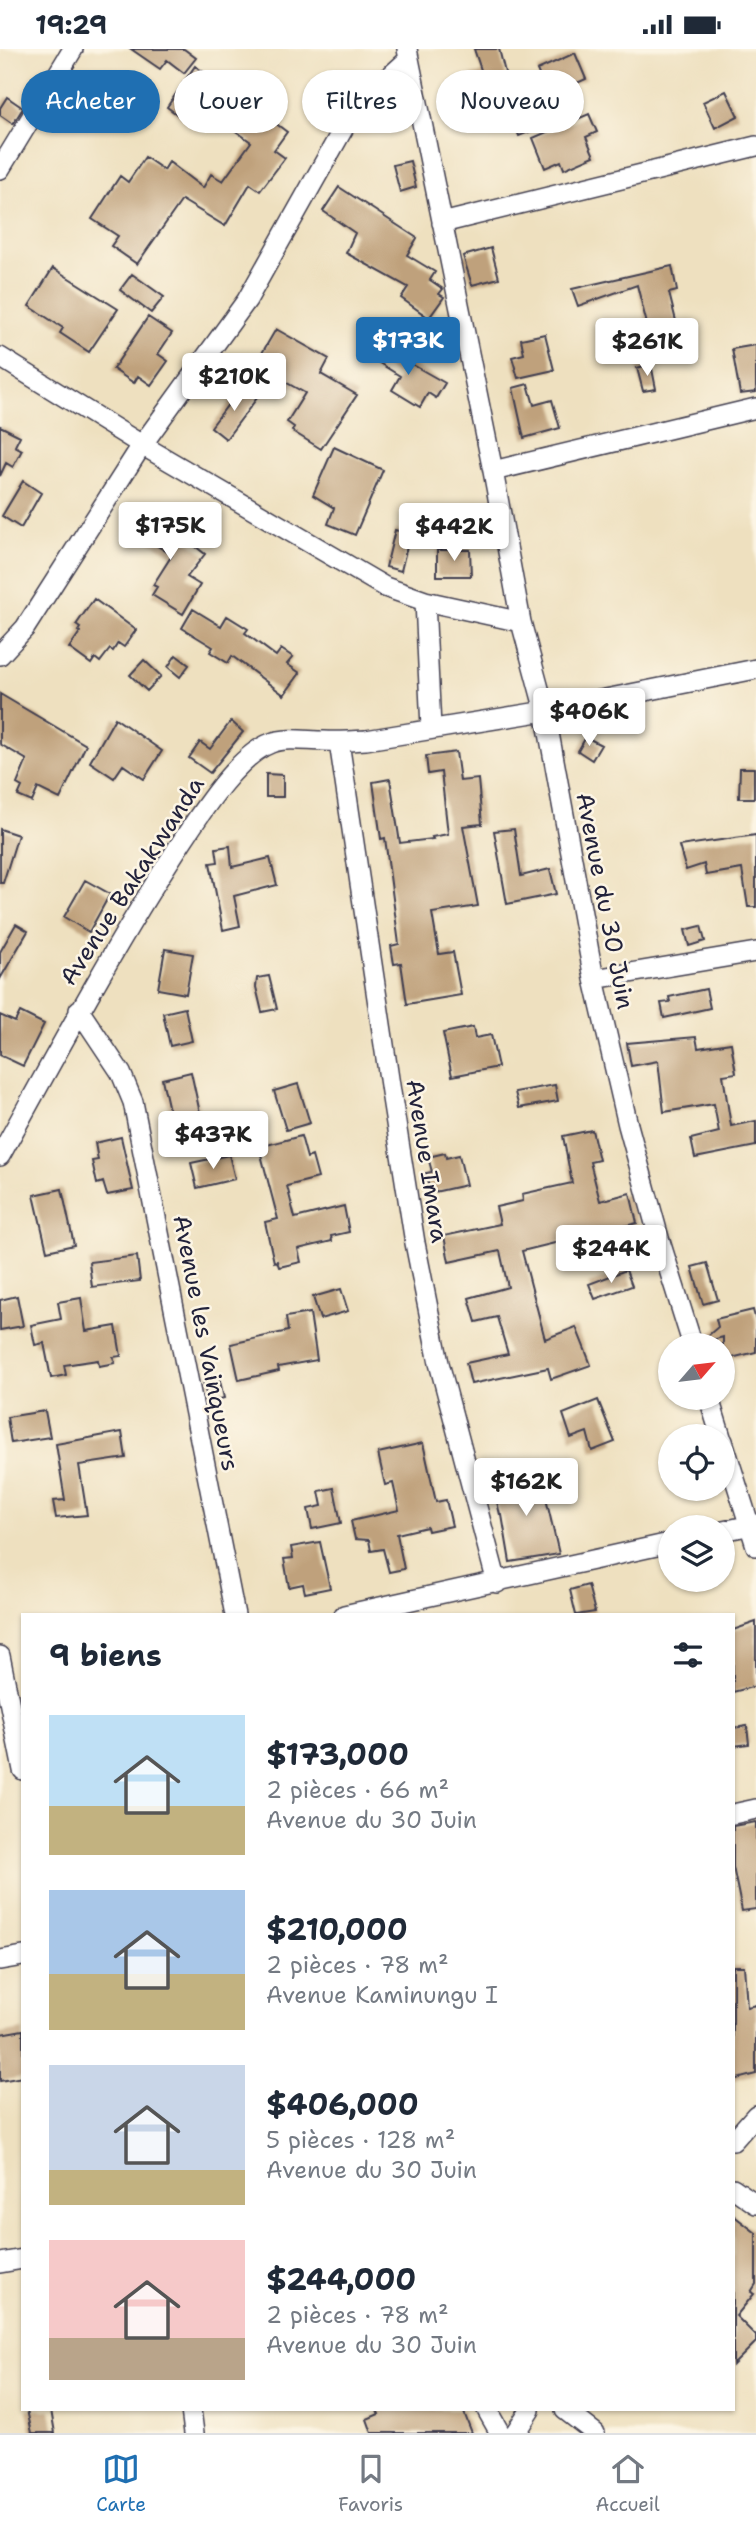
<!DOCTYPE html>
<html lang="fr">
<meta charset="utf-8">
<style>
:root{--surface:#fff;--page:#f6f6f7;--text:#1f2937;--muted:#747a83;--line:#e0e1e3;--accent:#1f6fb2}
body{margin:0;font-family:"Shantell Sans",sans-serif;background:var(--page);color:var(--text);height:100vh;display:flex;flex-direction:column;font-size:26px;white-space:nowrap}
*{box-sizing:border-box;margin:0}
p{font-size:23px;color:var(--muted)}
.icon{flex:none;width:38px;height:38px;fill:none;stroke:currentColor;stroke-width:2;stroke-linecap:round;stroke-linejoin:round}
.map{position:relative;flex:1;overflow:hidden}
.drawer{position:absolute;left:21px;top:1564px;width:714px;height:798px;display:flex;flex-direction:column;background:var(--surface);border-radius:0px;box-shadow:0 2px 5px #0004}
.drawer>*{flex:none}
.top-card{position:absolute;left:21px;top:21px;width:714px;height:63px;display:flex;gap:14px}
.needle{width:46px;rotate:62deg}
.tools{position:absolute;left:658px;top:1284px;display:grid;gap:14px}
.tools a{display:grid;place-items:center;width:77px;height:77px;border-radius:50%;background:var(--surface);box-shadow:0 2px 5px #0004;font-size:35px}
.price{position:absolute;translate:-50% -60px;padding:0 16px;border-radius:7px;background:#fff;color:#222;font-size:23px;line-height:46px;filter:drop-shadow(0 2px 4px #0008)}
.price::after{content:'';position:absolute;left:50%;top:42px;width:21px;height:16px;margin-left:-10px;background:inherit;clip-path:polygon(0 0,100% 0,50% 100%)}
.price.active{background:var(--accent);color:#fff}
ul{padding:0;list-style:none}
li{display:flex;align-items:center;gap:21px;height:175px;padding:0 28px}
li span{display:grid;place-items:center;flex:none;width:196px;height:140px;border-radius:0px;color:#555}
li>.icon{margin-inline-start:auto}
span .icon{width:84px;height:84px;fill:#fffc;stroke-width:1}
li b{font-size:30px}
h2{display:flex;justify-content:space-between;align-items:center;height:84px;padding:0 28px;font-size:30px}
.tag{padding:0 24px;border-radius:32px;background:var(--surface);box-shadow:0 2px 5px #0004;font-size:24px;line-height:63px}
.tag.active{background:var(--accent);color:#fff}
.status{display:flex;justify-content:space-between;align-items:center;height:49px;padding:0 35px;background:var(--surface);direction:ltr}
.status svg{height:19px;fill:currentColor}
.tabs{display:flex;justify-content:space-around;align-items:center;height:98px;border-top:2px solid var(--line);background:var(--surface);font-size:19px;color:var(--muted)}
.tabs a{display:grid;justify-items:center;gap:4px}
.tabs .active{color:var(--accent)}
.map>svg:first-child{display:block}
.building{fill:#bfa17b}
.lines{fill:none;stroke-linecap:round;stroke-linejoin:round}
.minor-casing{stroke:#413e4f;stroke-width:22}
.minor{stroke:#fff;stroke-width:19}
.labels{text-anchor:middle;stroke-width:5;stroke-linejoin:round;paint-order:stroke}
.street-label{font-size:24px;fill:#22223b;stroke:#fcf5e5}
</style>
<div class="status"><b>19:29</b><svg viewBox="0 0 49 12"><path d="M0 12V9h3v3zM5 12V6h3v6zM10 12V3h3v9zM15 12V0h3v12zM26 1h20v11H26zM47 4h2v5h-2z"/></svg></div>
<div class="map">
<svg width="756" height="2384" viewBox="0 0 756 2384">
<rect width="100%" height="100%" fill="#fcf5e5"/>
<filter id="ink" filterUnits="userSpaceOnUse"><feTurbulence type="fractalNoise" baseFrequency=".0143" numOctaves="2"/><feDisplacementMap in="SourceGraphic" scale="14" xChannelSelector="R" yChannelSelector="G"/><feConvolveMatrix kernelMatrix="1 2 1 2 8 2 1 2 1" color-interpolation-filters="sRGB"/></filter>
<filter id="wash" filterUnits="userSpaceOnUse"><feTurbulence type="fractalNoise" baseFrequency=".00686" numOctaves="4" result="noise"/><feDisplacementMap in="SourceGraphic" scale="28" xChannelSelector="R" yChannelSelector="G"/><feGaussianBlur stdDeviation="1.57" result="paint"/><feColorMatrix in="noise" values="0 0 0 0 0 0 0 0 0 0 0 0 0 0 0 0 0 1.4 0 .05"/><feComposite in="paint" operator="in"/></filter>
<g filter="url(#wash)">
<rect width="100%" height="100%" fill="#eee0bf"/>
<g id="blocks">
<!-- building -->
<path class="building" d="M131,0h53l12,9 -12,15 -17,-13 -7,9z
M474,0h25l14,55 -18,4v-4l-27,6 -7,-32 21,-5z
M575,4l11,26 -38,17 -11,-26z
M195,17l30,21 -16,24 -15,-11 -12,18 -15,-11z
M90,38l20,14 -13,18 -19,-14z
M726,42l12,25 -23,12 -12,-26z
M7,48l16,11 -10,16 -13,-9v-7z
M251,56l36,27 -13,18 11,8 -25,33 -10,-7 -25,42 -43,-26 -45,64 -26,-18 7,-10 -26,-17 28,-43 8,6 17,-25 19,13 5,-8 34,26 8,-14 12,7 28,-39 -18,-13z
M533,63l6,16 -20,8 -6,-15z
M589,65l8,18 -11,5 8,19 -30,13 -3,-8 -16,7 -12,-30z
M410,112l6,26 -16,5 -7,-27z
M339,138l78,51 -10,17 28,17 -5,8 13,9 -4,5 5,3 -15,21 -28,-20 7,-11 -62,-34 9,-20 -32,-22z
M491,199l8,30 -27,7 -9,-29z
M672,217l5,25 -8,2 8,32 -28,7 -12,-47 -59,21 -6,-17z
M53,219l65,41 -29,43 -29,-19 3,-5 -34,-22z
M132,225l32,23 -13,16 -31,-23z
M148,268l24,16 -14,21 10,7 -17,24 -13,-9 -4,7 -21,-14z
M276,280l53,30 -8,15 36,21 -36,54 -29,-18 2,-4 -7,-5 18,-29 -50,-28z
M545,285l9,36 -36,8 -6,-21 12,-3 -3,-15z
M376,295l69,39 -9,15 -8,-5 -8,14 -28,-17 8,-14 -32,-20z
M756,296v47l-16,2 -8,-45z
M651,315l5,25 -13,2 -6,-23z
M528,335l6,21 18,-5 8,28 -36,10 -11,-50z
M242,337l15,12 -31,41 -15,-12z
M0,377l20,10 -5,10 7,4 -9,17 -7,-4 -6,13z
M334,398l49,23 -28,65 -27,-11 6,-16 -21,-13z
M23,432l18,12 -20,35 -19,-12z
M134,460l46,29 2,-2 23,18 -18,23 13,8 -17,29 -31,-19 5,-8 -4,-2 19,-30 -47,-29z
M395,481l15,4 -9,37 -15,-4z
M437,501h33l1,26h-34z
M94,550l42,31 -12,17 -6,-4 -5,8 -3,-2 -10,13 -5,-4 -4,6 -22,-16 11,-16 -2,-1 2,-3 -4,-3z
M193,560l28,17 6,-10 21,13 -3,4 31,23 5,-7 12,8 -6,7 13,9 -16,22 -52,-39 -4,7 -18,-11 3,-5 -31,-19z
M176,606l13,10 -9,12 -12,-10z
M144,611l17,16 -14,15 -17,-16z
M0,645l86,51 -26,54 -22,-11 -6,14 -14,-6 4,-9 -5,-3 10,-24 -27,-16z
M115,669l47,33 -18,28 -21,-14 -9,13 -24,-16z
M231,672l12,11 -33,41 -21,-15 11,-16 10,7z
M586,688l15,8 -9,15 -14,-9z
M456,703l4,29 18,-2 4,45 -19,2 15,80 -46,7 7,41 14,-2 8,43 -54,9 -6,-41 -7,1 -3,-18 8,-2 -14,-106 -4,1 -8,-57 17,-3 10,64 33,-4 -1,-2 16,-3 -7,-62 -13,2 -2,-18z
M740,719h14v30h-15z
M266,725l17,1v22h-17z
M0,780l18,6 -15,48h-3z
M514,780l7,47 29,-7 6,25 -49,10 -13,-73z
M756,786v72h-8l-6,-38 -36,6 -2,-11 -18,6 -7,-24z
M230,797l2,21 38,-9 7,27 -43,11 6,30 -17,4 -13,-67 8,-1 -2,-14z
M85,831l25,14 -21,38 -25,-15z
M16,875l12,7 -28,48v-27z
M701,877l4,15 -16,5 -4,-16z
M165,900l28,5 -7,40 -28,-5z
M269,927l8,33 -15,3 -6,-25 1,-9z
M706,940l4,19 -46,10 -3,-15 9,-1 -1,-5z
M185,959l7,33 -22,5 -7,-33z
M20,963l24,12 -21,42 -23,-11v-40l15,7z
M473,978l2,11 16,-3 7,32 -46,9 -9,-43z
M696,988l2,11 33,-5 5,30 -13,2 8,51 25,-5v25l-61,12 -4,-19 28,-7 -5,-28 -50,8 -6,-51 -27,5 -4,-23z
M191,1023l9,41 -29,6 -9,-40z
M298,1035l12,39 -24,7 -12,-39z
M555,1036l3,16 -39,7 -4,-16z
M592,1081l7,30 -9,2 10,39 30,-8 7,30 -115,28 23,88 31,-12 15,38 -40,14 -3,-11 -77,16 -5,-21 42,-9 -11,-37 -21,5 -7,-24 39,-11 -8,-36 -51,11 -5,-26 56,-12 -4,-17 27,-6 -1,-7 50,-11 -9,-47z
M301,1087l6,22 5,-2 6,22 -31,8 8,32 49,-12 5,26 -18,4 1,5 -34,8 3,13 -22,5 -2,-6 -3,1 -9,-40 13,-3 -19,-72z
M121,1088l12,53 -26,5 -4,-13 -6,2 -5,-23 6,-1 -3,-17z
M445,1104l1,5 13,-3 7,30 -36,8 -4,-20 6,-1 -4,-15z
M229,1106l6,24 -38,9 -6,-25z
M62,1140l12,56 -27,6 -13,-56z
M137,1207l3,25 -48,6 -3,-25z
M707,1214l11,37 -15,4 -11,-37z
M626,1221l6,16 -37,13 -6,-15z
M341,1240l7,22 -28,8 -7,-22z
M17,1247l6,30 -23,4v-30z
M81,1249l5,33 30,-5 5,30 -8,1 2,6 -16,3 -1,-6 -34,5 2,10 -15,3 -7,-35 -9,2 -4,-20 30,-6 -3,-17z
M753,1261l3,11v31l-33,8v-23l-18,5 -1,-3 14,-12 -2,-8z
M310,1264l7,47 -39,7 1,4 -40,9 -8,-36 57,-13 -2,-14z
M219,1328l5,21 -16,4 -5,-21z
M598,1351l17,42 -23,9 -5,-19 -16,6 -8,-24z
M45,1362l5,26 -39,6 -4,-26z
M122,1383l4,26 -47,7 8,50 -31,3 -3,-17 12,-1 -9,-56z
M423,1394l13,59 10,-2 6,26 -24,5 -1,-4 -30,7 7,35 -15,3 -6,-23 -12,2 -2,-11 -14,-1 -4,-18 48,-11 -6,-27 -8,2 -7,-32z
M540,1424l19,81 -49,8 -8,-47h-2l-7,-31z
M334,1439l7,35 -29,6 -4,-20 14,-3 -3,-15z
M320,1493l10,46 -25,5 -2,-9 -14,3 -5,-28 9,-1 -2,-11z
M588,1536l7,27 -19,3 -6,-25z
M756,1573v64l-23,6v-62z
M747,1677l2,18 -16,2v-18z
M756,1773v87l-14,2 -9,-44v-41z
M733,1917h11l3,41 9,-2v69l-23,6z
M23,1981v47l-23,4v-47z
M733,2166l23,18v51l-5,8 3,2 -18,22 20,20v6l-23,23z
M27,2361h24l4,23h-23z
M377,2361h86l9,23h-100l-5,-14 12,-5z"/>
</g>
</g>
<g filter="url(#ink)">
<use href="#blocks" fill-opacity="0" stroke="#413e4f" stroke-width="2"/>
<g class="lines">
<!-- minor casing -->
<g class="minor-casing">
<path id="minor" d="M407,0l86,422 28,151 24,89 49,268 34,146 31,113 34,108
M0,120l73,-120
M442,174l314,-77
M0,308l142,88 243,142 40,14 96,21
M493,422l263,-63
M425,552l6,127
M0,606l25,-27 117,-183 105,-145 100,-178 31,-35 31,-28
M339,693l52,350 24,151 24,120 58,220
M594,930l162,-27
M79,961l42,63 12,29 102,513
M0,1107c58,-105 114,-210 179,-310 20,-30 57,-90 92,-103 16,-6 36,-2 53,-2 14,1 28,0 42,-1l179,-29 211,-42
M709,1349l12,39
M723,1392l33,105
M723,1482l33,-7
M344,1566l326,-72
M0,1607l23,114
M733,1765l23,-5
M0,1911l23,-4
M733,2092l23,-26
M733,2139l23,16
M0,2214l23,-4
M191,2361l3,23
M487,2361l13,23
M565,2361l30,23
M515,2384l15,-23"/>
</g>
<!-- minor -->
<use href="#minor" class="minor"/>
</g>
</g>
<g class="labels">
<!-- street labels -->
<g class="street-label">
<text transform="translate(132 832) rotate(-57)" y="8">Avenue Bakakwanda</text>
<text transform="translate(605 852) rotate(79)" y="8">Avenue du 30 Juin</text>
<text transform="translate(427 1112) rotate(81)" y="8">Avenue Imara</text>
<text transform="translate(206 1294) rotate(79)" y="8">Avenue les Vainqueurs</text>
</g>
</g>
</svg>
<div class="tools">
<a><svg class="needle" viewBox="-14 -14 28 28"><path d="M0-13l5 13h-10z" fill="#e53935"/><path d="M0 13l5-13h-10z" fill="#747a83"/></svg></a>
<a><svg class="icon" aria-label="locate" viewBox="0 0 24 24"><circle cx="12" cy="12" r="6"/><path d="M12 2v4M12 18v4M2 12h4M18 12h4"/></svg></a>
<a><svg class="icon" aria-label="layers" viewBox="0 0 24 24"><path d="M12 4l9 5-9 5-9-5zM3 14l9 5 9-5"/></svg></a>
</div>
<b class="price active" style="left:408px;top:328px">$173K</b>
<b class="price" style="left:647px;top:329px">$261K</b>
<b class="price" style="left:234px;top:364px">$210K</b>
<b class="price" style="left:170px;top:513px">$175K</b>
<b class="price" style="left:454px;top:514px">$442K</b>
<b class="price" style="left:589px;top:699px">$406K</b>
<b class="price" style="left:213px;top:1122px">$437K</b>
<b class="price" style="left:611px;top:1236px">$244K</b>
<b class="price" style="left:526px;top:1469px">$162K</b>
<div class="top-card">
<a class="tag active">Acheter</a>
<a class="tag">Louer</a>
<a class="tag">Filtres</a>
<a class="tag">Nouveau</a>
</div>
<section class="drawer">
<h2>9 biens<svg class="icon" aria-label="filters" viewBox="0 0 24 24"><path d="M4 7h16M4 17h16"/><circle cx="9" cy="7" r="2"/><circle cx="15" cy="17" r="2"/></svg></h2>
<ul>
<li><span style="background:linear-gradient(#bfe0f5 65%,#c2b280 0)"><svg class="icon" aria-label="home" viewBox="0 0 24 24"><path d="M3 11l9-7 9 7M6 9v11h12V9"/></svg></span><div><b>$173,000</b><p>2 pièces · 66 m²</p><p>Avenue du 30 Juin</p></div></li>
<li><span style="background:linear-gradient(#a9c7e8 60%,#c2b280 0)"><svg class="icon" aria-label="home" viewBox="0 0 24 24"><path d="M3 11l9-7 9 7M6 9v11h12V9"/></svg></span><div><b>$210,000</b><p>2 pièces · 78 m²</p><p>Avenue Kaminungu I</p></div></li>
<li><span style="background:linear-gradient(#c9d6e8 75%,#c2b280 0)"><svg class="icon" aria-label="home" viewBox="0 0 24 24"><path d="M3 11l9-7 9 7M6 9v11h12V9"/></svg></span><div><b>$406,000</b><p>5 pièces · 128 m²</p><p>Avenue du 30 Juin</p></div></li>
<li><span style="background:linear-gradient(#f6c9c9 70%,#b9a48a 0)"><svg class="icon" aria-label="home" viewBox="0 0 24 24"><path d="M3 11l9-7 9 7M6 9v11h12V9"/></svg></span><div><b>$244,000</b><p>2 pièces · 78 m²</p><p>Avenue du 30 Juin</p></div></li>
</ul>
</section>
</div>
<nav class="tabs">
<a class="active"><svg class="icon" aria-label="map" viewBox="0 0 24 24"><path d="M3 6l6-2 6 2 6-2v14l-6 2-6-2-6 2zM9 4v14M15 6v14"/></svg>Carte</a>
<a><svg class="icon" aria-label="saved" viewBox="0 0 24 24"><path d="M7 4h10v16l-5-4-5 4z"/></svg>Favoris</a>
<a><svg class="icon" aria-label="home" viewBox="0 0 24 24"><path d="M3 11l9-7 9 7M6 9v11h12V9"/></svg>Accueil</a>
</nav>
